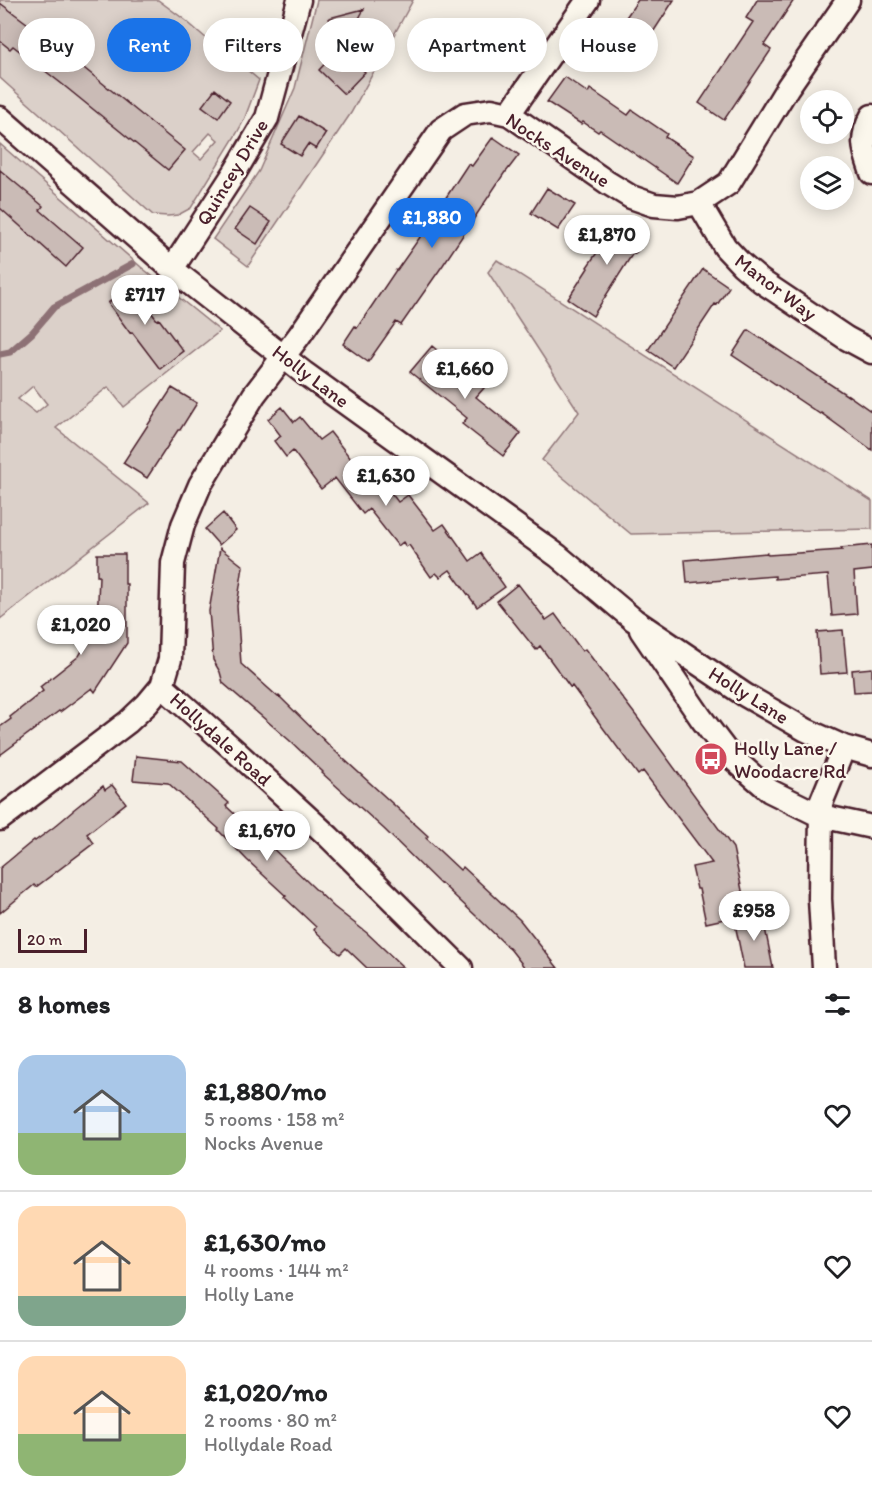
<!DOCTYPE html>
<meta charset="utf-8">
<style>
:root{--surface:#fff;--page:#f2f2f2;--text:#202124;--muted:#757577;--line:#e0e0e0;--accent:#1a73e8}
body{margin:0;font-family:Itim,sans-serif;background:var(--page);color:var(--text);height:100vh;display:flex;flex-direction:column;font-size:22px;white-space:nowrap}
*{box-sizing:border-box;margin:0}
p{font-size:20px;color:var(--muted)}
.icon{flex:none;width:33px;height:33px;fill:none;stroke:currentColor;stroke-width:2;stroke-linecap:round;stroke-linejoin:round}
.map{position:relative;height:968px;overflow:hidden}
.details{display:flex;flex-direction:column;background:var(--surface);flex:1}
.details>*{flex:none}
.top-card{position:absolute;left:18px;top:18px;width:837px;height:54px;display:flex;gap:12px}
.fabs{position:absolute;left:800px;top:90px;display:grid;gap:12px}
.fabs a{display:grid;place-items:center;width:54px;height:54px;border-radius:50%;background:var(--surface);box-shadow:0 3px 15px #0003;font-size:30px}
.scale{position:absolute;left:18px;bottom:15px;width:69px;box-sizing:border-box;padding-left:6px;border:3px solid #4a1f2b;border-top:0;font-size:16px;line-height:21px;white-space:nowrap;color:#4a1f2b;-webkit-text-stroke:4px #fbf7ec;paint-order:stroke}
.price{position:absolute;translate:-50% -51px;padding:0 14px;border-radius:21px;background:#fff;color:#222;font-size:20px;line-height:39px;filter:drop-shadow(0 2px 3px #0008)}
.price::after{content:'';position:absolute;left:50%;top:36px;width:18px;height:14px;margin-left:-9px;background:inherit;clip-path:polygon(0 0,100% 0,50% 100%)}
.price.active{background:var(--accent);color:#fff}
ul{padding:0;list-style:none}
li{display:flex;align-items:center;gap:18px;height:150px;padding:0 18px}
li+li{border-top:2px solid var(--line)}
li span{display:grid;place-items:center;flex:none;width:168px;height:120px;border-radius:18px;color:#555}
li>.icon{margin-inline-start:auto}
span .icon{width:72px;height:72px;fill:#fffc;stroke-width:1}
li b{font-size:26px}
h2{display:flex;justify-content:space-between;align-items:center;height:72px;padding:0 18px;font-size:26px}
.pill{padding:0 21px;border-radius:27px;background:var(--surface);box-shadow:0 3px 15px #0003;font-size:21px;line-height:54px}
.pill.active{background:var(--accent);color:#fff}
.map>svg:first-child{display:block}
.green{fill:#dbd0c9;stroke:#92787a;stroke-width:1.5;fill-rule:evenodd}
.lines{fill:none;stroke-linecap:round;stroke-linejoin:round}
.stream{stroke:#8d7174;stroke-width:7}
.building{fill:#cabbb6;stroke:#4a1f2b;stroke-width:1.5}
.street-casing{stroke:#4a1f2b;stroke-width:27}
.street{stroke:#fbf7ec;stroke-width:22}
.labels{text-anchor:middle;stroke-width:5;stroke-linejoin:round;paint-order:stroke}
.street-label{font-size:20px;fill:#4a1f2b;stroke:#fbf7ec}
.poi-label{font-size:20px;fill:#4a1f2b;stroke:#fbf7ec;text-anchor:start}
</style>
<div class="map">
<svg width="872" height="968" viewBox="0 0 872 968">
<rect width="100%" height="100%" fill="#f4eee4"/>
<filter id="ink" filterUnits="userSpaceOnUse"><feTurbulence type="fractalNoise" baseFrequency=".0167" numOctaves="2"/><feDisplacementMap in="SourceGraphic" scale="12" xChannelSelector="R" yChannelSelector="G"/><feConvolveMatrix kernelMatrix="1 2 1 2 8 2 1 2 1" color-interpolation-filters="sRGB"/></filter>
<g filter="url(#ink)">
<!-- green -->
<path class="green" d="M0,0h158l27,20 22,19 21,15 31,26 -15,40 -7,13 -46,75 -13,7 -10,1 -15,-1 -153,-137zM210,133l8,7 -17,19 -8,-7z
M317,0h96l-62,113 -103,153 -35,-27 46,-68 36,-83z
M0,144l141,123 79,64 -96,76 -16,-20 -52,41 93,75 -149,116zM33,386l14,18 -11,9 -18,-14z
M497,260l375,241v28l-241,5 -89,-74 37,-48 -91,-140z"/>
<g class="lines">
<!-- stream -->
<path class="stream" d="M0,354l10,-2 22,-19 22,-26 79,-43"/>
</g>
<!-- building -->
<path class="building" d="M638,0h36l-26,40 -3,-2 -20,29 -25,-17 18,-25 2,1z
M757,0h37l-30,45 7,5 -47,70 -25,-17 54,-81 -7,-4z
M0,3l75,56 -1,1 111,90 -17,20 -106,-86 -49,-38 -3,3 -10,-8z
M364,9l-11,21 14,4 -10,30 8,8 -21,22 -25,-24 18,-19 -8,-33z
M565,77l23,16 2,-4 38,26 4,-5 35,24 -2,3 29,19 -17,27 -77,-53 -2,2 -15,-10 -2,2 -34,-22z
M215,89l15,12 -12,17 -16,-12z
M299,116l27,17 -10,16 -8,-5 -8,12 -19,-12z
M493,137l26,18 -13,17h-1l-62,93 -42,60 -5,-3 -28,40 -25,-18 12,-18 2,2 39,-58h1l49,-70 -1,-1 23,-35 4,2z
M0,170l43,36 -3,4 43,37 -17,20 -66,-59z
M547,188l28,17 -17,25 -27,-17z
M250,208l21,14 -14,22 -22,-15z
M621,218l26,18 -12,18 -2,-1 -40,63 -25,-17 20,-31 -1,-1z
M703,269l26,18 -12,18 -2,-1 -42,63 -25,-17z
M129,283l28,37 2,-1 24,32 -23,18 -28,-37 -2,1 -22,-30 8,-6 -1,-2z
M748,330l100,66v-1l24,17v38l-51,-37 -1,1 -88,-59z
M432,346l52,42 -8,9 45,36 -18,23 -41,-32 5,-6 -57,-46z
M172,388l25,15 -17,27h-2l-31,48 -24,-15z
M282,407l12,15 6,-5 19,23 11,-8 28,36 9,-7 31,41 10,-7 27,35 9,-6 26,37 11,-8 24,34 -28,20 -27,-37 -10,7 -4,-4 -5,4 -22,-32 -3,2 -3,-5 -5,4 -29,-37 -6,5 -28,-36 -14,11 -28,-38 -7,6 -12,-16 7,-5 -13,-17z
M223,513l13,17 -17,15 -14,-16z
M872,545v25l-18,2 3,42 -25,2 -4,-41 -53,4v-3l-88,7 -2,-23 82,-7 1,2 74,-5 -1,-2z
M220,548l23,18 -6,40 4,58 37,33 1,-1 56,55 93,85 -2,2 34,32 3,-3 57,53 38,48h-33l-14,-18 -36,-35 -34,-32 -1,1 -56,-55 -62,-56 1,-1 -34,-32 -66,-57 -3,-11 -7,-12 -4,-49z
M97,554h28v30h2v59l-32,49 -3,-4 -32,24 -1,-1 -59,44v-28l11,-8 -1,-2 33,-26 -3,-4 39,-31 18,-32 2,-48h-2z
M518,584l28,36 9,-6 27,37 3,-2 52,68 96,131 14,66 -41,9 -7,-34h-2l-5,-22 20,-4 -69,-92 -5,4 -66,-89 -2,1 -30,-41 -4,4 -39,-49z
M843,630l4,42 -27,2 -3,-42z
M872,668v23l-18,1 -2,-22z
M136,756l46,5 47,42 -3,3 38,36 1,-1 69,66 33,26 37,35h-37l-21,-20 -6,6 -26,-24 2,-3 -32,-30 2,-1 -39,-36 -29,-30 1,-1 -51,-46 -35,-3z
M112,785l14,18 -39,31 7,9 -58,44 -2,-2 -34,28v-45l34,-28 1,1 19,-14 19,-16v-1l30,-24 2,4z
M762,913l11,55h-29l-10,-49z"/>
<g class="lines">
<!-- street casing -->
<g class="street-casing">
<path id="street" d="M509,114l79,-114
M872,116c-13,23 -8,34 0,57
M0,118l172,151 132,104 254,183 76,64 111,75 61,35 38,17 28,8
M699,203l26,44 17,18 19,16 85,57 26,14
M172,269l63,-97 32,-54 32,-118
M641,630l60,88 28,37 41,36 51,25 51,11
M162,686l8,-27 3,-96 10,-38 17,-40 54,-90 45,-59 142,-206 24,-16 26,-4 18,4 99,69 23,14 23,8 24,2 21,-4 30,-20 59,-96 60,-87
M0,819l128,-97 19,-18 15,-18 70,62 97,89 132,131
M824,968l-4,-69 1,-96 23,-56"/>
</g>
<!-- street -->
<use href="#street" class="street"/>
</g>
</g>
<!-- icons -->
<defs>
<g id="bus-disc" transform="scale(1.725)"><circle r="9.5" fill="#d1495b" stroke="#fbf7ec"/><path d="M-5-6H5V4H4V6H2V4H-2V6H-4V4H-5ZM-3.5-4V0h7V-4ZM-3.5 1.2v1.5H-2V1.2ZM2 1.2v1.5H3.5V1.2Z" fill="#fff"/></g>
</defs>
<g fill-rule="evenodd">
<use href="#bus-disc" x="711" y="759"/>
</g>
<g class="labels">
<!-- street labels -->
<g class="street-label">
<text transform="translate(558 150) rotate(33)" y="7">Nocks Avenue</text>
<text transform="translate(232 172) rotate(-59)" y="7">Quincey Drive</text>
<text transform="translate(776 287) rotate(37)" y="7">Manor Way</text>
<text transform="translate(311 376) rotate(37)" y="7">Holly Lane</text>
<text transform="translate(749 695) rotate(32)" y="7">Holly Lane</text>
<text transform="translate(221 739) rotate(42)" y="7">Hollydale Road</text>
</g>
<!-- poi labels -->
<g class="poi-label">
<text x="734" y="755">Holly Lane /<tspan x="734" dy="23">Woodacre Rd</tspan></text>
</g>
</g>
</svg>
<div class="fabs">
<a><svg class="icon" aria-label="locate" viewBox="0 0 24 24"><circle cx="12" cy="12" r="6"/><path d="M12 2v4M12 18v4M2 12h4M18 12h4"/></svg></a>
<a><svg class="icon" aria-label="layers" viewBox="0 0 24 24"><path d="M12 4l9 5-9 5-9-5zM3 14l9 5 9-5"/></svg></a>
</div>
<div class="scale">20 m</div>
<b class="price active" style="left:432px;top:249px">£1,880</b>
<b class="price" style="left:607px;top:266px">£1,870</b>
<b class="price" style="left:145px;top:326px">£717</b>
<b class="price" style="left:465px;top:400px">£1,660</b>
<b class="price" style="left:386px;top:507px">£1,630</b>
<b class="price" style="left:81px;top:656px">£1,020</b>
<b class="price" style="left:267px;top:862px">£1,670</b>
<b class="price" style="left:754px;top:942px">£958</b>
<div class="top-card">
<a class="pill">Buy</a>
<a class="pill active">Rent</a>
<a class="pill">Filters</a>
<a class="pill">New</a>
<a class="pill">Apartment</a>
<a class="pill">House</a>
</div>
</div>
<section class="details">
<h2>8 homes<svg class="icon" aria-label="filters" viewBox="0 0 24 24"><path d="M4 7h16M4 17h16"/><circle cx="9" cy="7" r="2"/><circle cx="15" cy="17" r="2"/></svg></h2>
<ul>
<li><span style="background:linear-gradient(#a9c7e8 65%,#8fb573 0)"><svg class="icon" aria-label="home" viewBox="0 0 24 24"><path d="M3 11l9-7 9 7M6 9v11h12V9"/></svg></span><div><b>£1,880/mo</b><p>5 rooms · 158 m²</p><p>Nocks Avenue</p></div><svg class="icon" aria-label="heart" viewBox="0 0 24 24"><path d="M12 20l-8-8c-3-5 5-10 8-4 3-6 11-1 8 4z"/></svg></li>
<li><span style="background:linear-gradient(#ffd9b3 75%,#7fa58c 0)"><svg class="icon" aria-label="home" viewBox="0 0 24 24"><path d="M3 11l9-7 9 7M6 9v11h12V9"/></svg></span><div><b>£1,630/mo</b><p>4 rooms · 144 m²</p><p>Holly Lane</p></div><svg class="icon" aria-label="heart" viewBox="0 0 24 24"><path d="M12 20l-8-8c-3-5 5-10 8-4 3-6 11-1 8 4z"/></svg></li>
<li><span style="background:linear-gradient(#ffd9b3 65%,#8fb573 0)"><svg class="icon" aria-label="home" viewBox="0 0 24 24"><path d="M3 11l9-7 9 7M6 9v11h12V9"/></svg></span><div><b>£1,020/mo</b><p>2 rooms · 80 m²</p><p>Hollydale Road</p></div><svg class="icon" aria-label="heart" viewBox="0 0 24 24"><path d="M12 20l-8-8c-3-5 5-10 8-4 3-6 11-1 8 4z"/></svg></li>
</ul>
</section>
